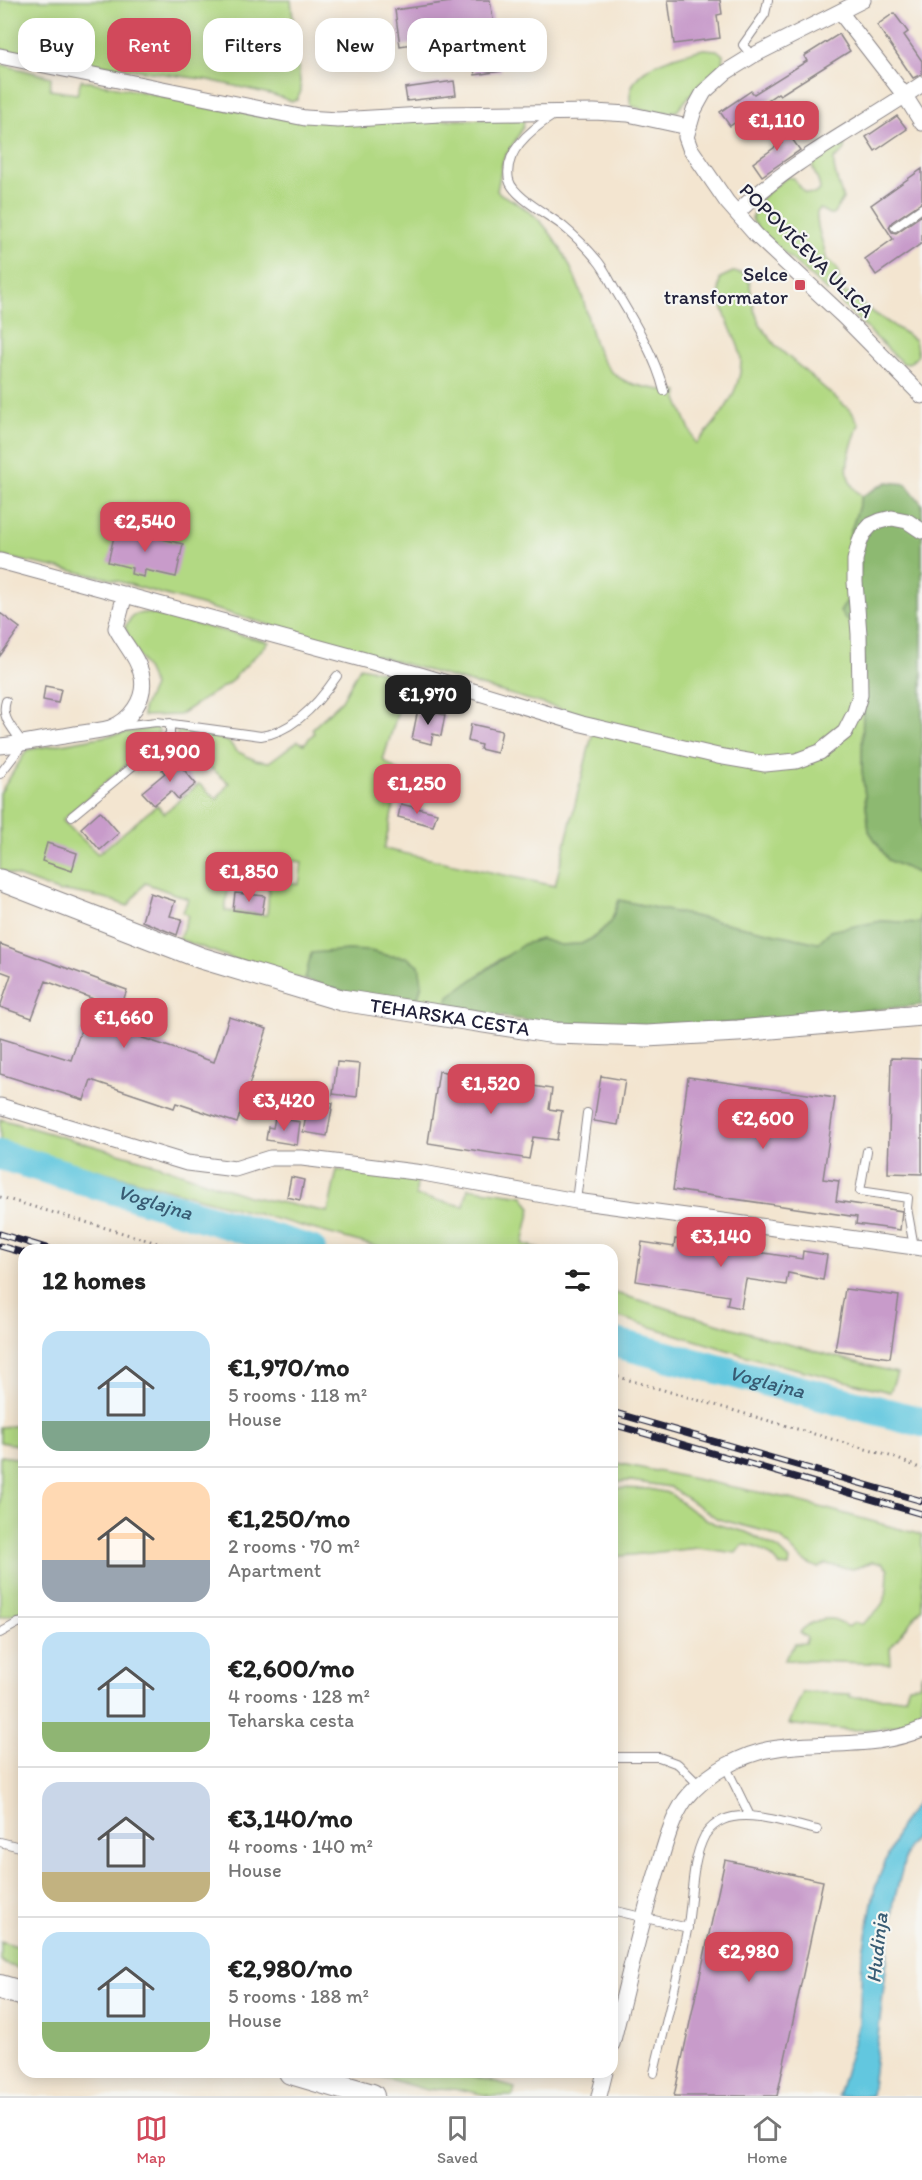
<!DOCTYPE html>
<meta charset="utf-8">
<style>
:root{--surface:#fff;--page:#f2f2f2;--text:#222;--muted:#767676;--line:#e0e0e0;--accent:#d1495b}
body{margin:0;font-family:Itim,sans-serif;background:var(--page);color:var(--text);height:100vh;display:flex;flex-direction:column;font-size:22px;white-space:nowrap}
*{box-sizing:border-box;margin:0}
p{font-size:20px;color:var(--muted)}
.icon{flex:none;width:33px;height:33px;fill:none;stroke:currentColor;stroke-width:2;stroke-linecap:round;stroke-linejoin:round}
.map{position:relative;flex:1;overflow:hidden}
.drawer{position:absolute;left:18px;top:1244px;width:600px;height:834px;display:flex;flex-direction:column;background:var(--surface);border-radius:18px;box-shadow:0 3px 15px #0003}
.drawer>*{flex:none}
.hud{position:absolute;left:18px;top:18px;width:600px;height:54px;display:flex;gap:12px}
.price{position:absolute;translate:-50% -51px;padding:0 14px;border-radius:12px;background:var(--accent);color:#fff;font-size:20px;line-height:39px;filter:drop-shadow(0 2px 3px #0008)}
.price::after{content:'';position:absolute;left:50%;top:36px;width:18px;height:14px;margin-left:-9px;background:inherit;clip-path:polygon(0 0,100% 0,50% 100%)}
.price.selected{background:#222;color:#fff}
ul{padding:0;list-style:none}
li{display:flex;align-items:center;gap:18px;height:150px;padding:0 24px}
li+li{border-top:2px solid var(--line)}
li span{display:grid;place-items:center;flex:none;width:168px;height:120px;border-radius:18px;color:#555}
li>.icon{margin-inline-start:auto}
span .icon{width:72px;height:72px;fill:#fffc;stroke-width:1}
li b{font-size:26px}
h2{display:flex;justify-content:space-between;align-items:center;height:72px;padding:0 24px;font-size:26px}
.pill{padding:0 21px;border-radius:18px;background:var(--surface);box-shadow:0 3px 15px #0003;font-size:21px;line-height:54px}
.pill.selected{background:var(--accent);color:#fff}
.dock{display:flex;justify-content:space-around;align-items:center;height:84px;border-top:2px solid var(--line);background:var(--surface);font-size:16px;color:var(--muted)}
.dock a{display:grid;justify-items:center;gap:3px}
.dock .selected{color:var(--accent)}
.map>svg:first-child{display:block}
.green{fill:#b2d983;stroke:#6a7e5f;stroke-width:1.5;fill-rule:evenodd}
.forest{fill:#8db971;stroke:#586e56;stroke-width:1.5}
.water{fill:#62c7df;stroke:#42748d;stroke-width:1.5}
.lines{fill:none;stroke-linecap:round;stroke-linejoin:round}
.river{stroke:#62c7df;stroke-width:30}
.building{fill:#c89bca}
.lane-casing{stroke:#8a8486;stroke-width:10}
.street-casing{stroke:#8a8486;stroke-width:17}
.secondary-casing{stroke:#8a8486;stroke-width:23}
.primary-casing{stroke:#8a8486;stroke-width:26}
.path{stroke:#8a8486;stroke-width:3;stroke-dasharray:1.5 4.5;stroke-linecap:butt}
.lane{stroke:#fff;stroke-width:8}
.street{stroke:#fff;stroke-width:15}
.secondary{stroke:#fff;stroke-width:21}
.primary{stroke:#fff;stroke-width:24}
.rail-casing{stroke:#22223b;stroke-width:7}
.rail{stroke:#f6f6f2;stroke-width:4.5;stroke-dasharray:14;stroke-linecap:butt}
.poi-dot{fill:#d1495b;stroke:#f6f6f2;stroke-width:2}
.labels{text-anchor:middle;stroke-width:4.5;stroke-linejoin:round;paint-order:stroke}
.street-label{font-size:20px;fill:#22223b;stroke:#f6f6f2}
.poi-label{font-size:20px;fill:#22223b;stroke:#f6f6f2;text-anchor:end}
.water-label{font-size:21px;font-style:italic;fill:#385c74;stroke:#f6f6f2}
</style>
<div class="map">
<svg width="922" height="2096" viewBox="0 0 922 2096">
<rect width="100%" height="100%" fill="#f6f6f2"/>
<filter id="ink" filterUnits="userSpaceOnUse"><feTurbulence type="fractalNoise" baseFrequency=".0167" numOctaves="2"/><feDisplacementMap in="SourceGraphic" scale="12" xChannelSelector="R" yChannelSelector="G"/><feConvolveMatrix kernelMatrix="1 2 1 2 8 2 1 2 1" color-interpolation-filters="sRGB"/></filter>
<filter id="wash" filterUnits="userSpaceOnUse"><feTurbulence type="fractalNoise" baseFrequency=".008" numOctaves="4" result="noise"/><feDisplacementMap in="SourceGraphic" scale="24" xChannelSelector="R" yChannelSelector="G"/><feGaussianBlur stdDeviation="1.35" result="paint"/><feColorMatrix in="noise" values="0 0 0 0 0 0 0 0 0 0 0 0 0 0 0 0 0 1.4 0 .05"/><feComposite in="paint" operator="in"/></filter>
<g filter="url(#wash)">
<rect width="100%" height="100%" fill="#f3e5d0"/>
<!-- green -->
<path class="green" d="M0,0h291l10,91 -4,9 -6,1 -17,-6 -65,-15 -107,-15 -44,-2 -58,-14z
M704,49l13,1 6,5 -1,10 -26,23 -19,23 -20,2 -26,-7c-9,-39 44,-50 73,-57z
M0,64l51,13 -1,13 27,4 4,-14 175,34 185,6 81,-1 2,3 -1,6 -20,32 -6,31c5,5 9,6 15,9 14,8 29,20 38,33 12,16 23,38 30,57 12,31 10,74 45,91 16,7 37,9 54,11l-2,7 19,45c21,-22 44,-49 45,-81 1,-10 -5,-23 -9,-31 -8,-19 -15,-34 -12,-54l13,-6 9,1 7,7 5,29 6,16 16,21 76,66 7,12c-8,25 -23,53 3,72l-13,41 10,14 5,89 -2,130 7,61 19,29 34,15 -2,48 -39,-2 -63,22 -199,-43 -8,22 -18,16 -12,6 -21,1 -19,-6 -41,20 -29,22 -25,28 -30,-4 6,-22 -16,-26 -17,-1 -19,-5 -65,29 -60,-17 -66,-24 9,-23 -5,-4 5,-13 -43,-16 -17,23 -23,-8 -39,-7 -6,1 -60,-22v-77l27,-43 131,-23 1,9 -97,84 36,34 59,-49 7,8 35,-29 18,15 12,-16 -53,-43 2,-10 27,4 24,8 7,9 19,9 14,2 29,-21 6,3 10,-11 -2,-4 30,-29 18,-33 20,4 22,9 3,9 -22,71 18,13 -17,76 171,37 41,-167 -489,-141 -107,-22zM273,858l29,4 -3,22 -28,-5zM229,882l40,6 -2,27 -42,-4z
M842,142l3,1c2,8 -5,12 -11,16 -2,11 6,28 9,40l-10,15h-4l-9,-5 -3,3c-2,17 8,31 9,47l11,9 3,14 -4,7 -9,2 -67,-60 -8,-11c1,-20 20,-31 35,-43l6,1 12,15 9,1 6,-4c0,-11 -9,-19 -8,-30z
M846,293l7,2 9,10 53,35 3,15c-5,6 -8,9 -16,8l-62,-61 1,-7z
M143,613l11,1 115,28 -40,41 -50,32 -36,1v-7l10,-23c-5,-22 -22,-37 -28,-59l8,-12z
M0,1119l143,41 105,36 80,16 9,-42 80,9 -1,17 48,10 4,-18 55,8 8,12 -8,36 18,5h-156l-385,-106z
M612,1292l172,51 113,30 -7,19 -133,-33 -145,-44z
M24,1425v21l-24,-4v-15z
M0,1456l24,3v153l-24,5z
M612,1462l175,36 135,37v73l-32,40 1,16 -107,-4 11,-16 10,-1 2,-5 -7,-6c9,-10 27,-18 40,-10 3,2 5,4 8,5l6,-4 8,1c25,-20 25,-24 26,-55l-6,-6 -10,-1 -19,7 -28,-5 -7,4 -15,-7 -21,-22 -14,-7 -50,-13 -48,-32 -39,-6 -19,1z
M612,1488l37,1 20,4 25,19 21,12 31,8 33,17 11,11 -1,7 -9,-1c-9,-12 -21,-21 -38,-21l-6,8 -38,-5 -86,9z
M922,1672v44c-40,20 -91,14 -133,8l14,-32 47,2v3l44,1 11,-1 4,-11 10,-1z
M0,1941l24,7v22l-19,-6 -5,-4z
M365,2072h93l57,16 -2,8h-22l-28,-6 -23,-2 -13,2z"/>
<!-- forest -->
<path class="forest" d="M887,482l19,2 16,20v371l-34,-15 -19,-29 -7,-61 2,-130 -24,-28c17,-28 30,-45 9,-75l13,-41z
M619,900l199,43 12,-12 51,-10 39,2 2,-8v90c-95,9 -191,22 -286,22 -64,1 -127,-9 -190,-18l3,-13 75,-52 17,-5 19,6 21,-1 12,-6 18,-16z
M348,950l22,1 19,5 17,1 13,8 3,18 -6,22 -71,-13 -40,-12 6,-27z"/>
<!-- water -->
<path class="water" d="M922,1795v33l-14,19 -14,54 -23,195h-33l21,-73 3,-66 13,-70 25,-61z"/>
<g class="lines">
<!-- river -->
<g class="river">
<path id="s1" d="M0,1155l311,95"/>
<path id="s2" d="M612,1342l310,80"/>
</g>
</g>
<g id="blocks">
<!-- building -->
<path class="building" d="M450,0h40l11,71 -26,4 -7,-39 -68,10 -5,-36 55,-8z
M668,0h52l2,14 -5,1 3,23 -46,6z
M894,13l14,19 -4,3 18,26v13l-9,4 -36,-53z
M839,34l11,17 -70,44 -2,-2 -48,33 -10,-14 31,-21 3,3 53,-33 -3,-5z
M454,81l2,14 -49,6 -2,-13z
M897,116l10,13 -32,22 -9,-14z
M780,122l20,28 -38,26 -9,-13 29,-21 -9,-16z
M922,169v33l-30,20 -3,5 3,5 4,1 26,-18v28l-46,32 -11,-16 28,-20 -22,-34z
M116,528l67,16 -7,33 -31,-7 -1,7 -13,-3 1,-6 -24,-6z
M0,613l20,15 -20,28z
M45,686l16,3 -3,14 -15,-3z
M418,709l27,6 -4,21 -8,-2 -2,10 -19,-5z
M471,724l31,7 -5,22 -17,-4 1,-4 -13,-4z
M175,759l21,25 -18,15 -7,-8 -17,14 -12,-13 23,-19 -3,-3z
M401,804l36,9 -4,13 -35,-9z
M100,811l19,22 -19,17 -19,-22z
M47,843l30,10 -5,18 -30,-10z
M150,893l25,8 -5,15 12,3 -5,16 -35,-14z
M235,893l30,3 -3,18 -29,-4z
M0,944l127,46 -14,38 101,34 15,-45 38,12 -30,94 -61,-20 -2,5 -83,-28 -7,20 -84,-26v-36l71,22 10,-30 12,3 11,-30 -58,-22 -14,37 -32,-11 11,-32 -11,-4z
M891,1058l31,1v115l-34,-1z
M337,1062l23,2 -3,33 -24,-3z
M439,1071l113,18 -3,20 13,2 -5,29 -24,-3 -4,22 -101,-16z
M601,1076l24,4 -7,45 -24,-4z
M688,1077l147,21 -12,81 16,2 -3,20 66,10 -2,19 -44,-6 1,-7 -184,-27z
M318,1100l15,3 -6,33 -24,-4 5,-27 9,2z
M275,1118l25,4 -3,23 -31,-5 2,-13 5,1z
M291,1177l13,3 -4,20 -13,-3z
M675,1239l127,20 1,-8 24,4 -4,25 -35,-7 -2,12 -40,-6 -5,29 -14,-3 2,-9 -93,-15 6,-39 32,5z
M845,1289l54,7 -9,62 -55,-8z
M725,1860l98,21 -46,215h-103z"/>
</g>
</g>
<g filter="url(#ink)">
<use href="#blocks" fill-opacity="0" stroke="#8a8486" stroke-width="1.5"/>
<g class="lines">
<!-- lane casing -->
<g class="lane-casing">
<path id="lane" d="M752,56l-9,-11 22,-31 3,-14
M554,115c-21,13 -51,36 -45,65 4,17 42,36 55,47 12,10 24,22 33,33 7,8 12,19 17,28 19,32 41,67 50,103
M895,227l27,-19
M121,726l36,-4 104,14c32,-4 59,-35 76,-60
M0,774l23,-30c-8,-14 -23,-25 -17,-43
M72,816l91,-75 7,-7v-11
M867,1151l-7,40 48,7 -1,10 7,39
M576,1201l11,-88
M0,1633l18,-10 6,-1
M612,1757h47l19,7 21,21
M726,1767l24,49
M0,1842l24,6
M616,1911l72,17
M654,2073c11,-48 24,-95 33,-143 6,-30 3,-67 18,-95 4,-6 11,-12 18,-15 25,-11 67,4 94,10"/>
</g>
<!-- street casing -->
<g class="street-casing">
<path id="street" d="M863,0l-111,56 -26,16 -22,20 -10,18 -8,27 4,11 37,54 29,33 88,82 78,79
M840,12l65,84 17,27
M0,56l305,62 33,2 102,-6 154,-2 34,2 60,13
M738,212c54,-53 122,-85 184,-128
M0,561l420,114 162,49 136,32 47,8 31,-3 24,-9 25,-20 10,-20 5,-17 -1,-61 -4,-52v-22l4,-16 4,-10 8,-9 9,-4 12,-3 15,3 15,10
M0,746c22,-2 42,-7 64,-10 15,-3 31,-4 46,-8 20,-7 36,-29 32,-51 -3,-18 -18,-33 -26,-49l9,-34
M0,1106l187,57 48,6 35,-11h32l121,15 153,28 346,47
M612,2044c15,-59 28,-119 46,-176 7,-23 13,-48 27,-68 21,-27 60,-48 93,-52 48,-7 99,1 144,-19
M599,2096l6,-24"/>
</g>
<!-- secondary casing -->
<g class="secondary-casing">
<g id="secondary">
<path id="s3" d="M0,880l201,78 140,42 214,33 91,3 92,-5 184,-16"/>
</g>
</g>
<!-- primary casing -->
<g class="primary-casing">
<path id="primary" d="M0,1987l24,7
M291,2072l81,24"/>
</g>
<!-- path -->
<path class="path" d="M0,1197l181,53
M612,1375l281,82 29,12"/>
<!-- lane -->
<use href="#lane" class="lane"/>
<!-- street -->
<use href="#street" class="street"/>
<!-- secondary -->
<use href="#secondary" class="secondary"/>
<!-- primary -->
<use href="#primary" class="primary"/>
<!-- rail casing -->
<g class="rail-casing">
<path id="rail" d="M0,1234l53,16
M0,1246l24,7
M612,1412l310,89
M612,1424l310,90"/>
</g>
<!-- rail -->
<use href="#rail" class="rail"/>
</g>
</g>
<!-- markers -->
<rect class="poi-dot" x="794" y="279" width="12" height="12" rx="3"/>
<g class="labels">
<!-- street labels -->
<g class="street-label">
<text transform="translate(807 250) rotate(45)" y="7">POPOVIČEVA ULICA</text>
<text dy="7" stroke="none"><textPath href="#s3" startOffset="472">TEHARSKA CESTA</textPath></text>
</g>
<!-- poi labels -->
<g class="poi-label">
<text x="788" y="281">Selce<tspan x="788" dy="23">transformator</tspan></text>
</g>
<!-- water labels -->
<g class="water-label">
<text dy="7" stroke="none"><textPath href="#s1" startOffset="162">Voglajna</textPath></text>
<text dy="7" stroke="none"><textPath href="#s2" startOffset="160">Voglajna</textPath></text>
<text transform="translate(877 1948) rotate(-84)" y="7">Hudinja</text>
</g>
</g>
</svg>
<b class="price" style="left:777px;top:152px">€1,110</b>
<b class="price" style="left:145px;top:553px">€2,540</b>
<b class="price selected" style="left:428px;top:726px">€1,970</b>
<b class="price" style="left:170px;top:783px">€1,900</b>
<b class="price" style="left:417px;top:815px">€1,250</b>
<b class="price" style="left:249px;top:903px">€1,850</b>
<b class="price" style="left:124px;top:1049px">€1,660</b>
<b class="price" style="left:491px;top:1115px">€1,520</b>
<b class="price" style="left:284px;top:1132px">€3,420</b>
<b class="price" style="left:763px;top:1150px">€2,600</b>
<b class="price" style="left:721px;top:1268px">€3,140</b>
<b class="price" style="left:749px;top:1983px">€2,980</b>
<div class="hud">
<a class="pill">Buy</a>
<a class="pill selected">Rent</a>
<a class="pill">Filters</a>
<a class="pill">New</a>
<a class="pill">Apartment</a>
</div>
<section class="drawer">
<h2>12 homes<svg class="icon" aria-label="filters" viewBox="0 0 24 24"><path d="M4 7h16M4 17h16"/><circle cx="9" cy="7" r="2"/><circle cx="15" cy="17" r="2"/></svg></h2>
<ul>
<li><span style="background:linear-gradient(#bfe0f5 75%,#7fa58c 0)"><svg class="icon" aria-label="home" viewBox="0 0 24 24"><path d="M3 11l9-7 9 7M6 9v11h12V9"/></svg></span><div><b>€1,970/mo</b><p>5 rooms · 118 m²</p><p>House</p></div></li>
<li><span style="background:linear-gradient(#ffd9b3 65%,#9aa5b1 0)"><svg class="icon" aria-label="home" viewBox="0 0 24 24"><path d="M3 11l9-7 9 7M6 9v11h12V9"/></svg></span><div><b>€1,250/mo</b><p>2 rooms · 70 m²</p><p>Apartment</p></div></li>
<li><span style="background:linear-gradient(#bfe0f5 75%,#8fb573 0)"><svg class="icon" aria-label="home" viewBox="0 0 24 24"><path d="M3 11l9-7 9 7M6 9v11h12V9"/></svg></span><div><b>€2,600/mo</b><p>4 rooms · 128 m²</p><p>Teharska cesta</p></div></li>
<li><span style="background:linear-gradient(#c9d6e8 75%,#c2b280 0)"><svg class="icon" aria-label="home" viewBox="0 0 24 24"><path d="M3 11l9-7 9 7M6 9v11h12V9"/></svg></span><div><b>€3,140/mo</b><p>4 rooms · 140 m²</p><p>House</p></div></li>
<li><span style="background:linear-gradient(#bfe0f5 75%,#8fb573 0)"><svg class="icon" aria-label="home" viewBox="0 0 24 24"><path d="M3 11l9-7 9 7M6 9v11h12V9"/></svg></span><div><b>€2,980/mo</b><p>5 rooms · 188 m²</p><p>House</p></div></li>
</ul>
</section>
</div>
<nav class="dock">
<a class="selected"><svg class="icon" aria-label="map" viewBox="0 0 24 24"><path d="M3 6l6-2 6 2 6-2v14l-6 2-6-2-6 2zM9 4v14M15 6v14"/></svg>Map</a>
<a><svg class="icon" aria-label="saved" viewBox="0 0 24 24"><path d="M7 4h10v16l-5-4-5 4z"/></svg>Saved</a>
<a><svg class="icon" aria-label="home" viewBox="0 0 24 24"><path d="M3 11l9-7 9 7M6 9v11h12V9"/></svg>Home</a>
</nav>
